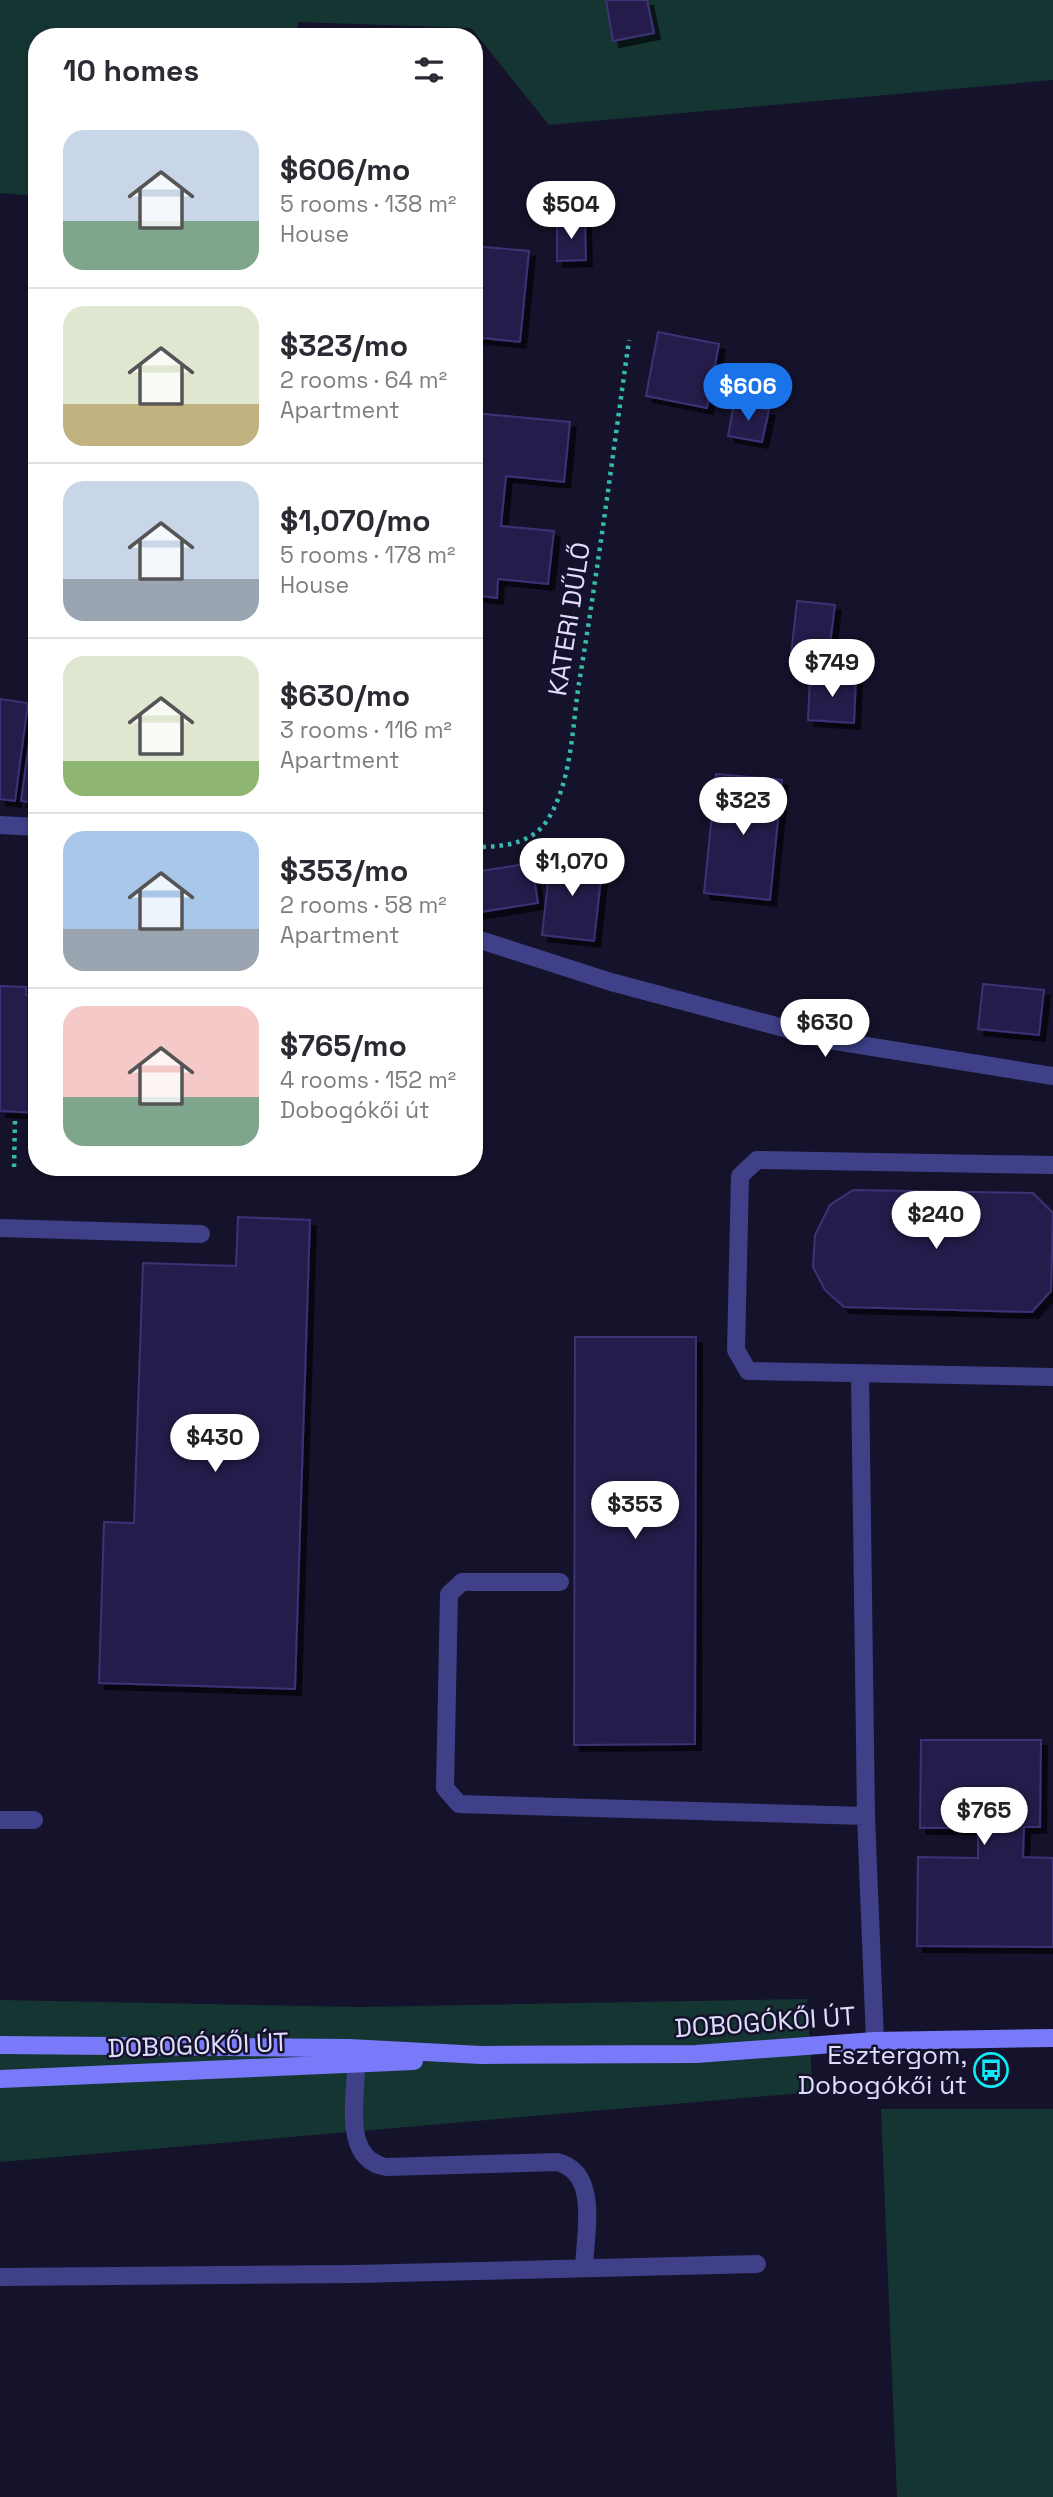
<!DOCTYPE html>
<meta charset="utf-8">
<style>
:root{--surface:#fff;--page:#f7f7f7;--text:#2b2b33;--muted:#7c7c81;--line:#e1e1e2;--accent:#1a73e8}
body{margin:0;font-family:"Space Grotesk",sans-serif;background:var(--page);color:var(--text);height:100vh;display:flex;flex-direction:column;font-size:26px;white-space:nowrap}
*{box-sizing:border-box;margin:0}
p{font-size:23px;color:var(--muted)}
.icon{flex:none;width:38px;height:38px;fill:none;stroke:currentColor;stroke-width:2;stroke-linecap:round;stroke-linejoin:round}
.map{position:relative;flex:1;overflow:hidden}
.drawer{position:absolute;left:28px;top:28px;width:455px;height:1148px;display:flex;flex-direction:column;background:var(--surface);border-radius:28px;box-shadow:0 2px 5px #0004}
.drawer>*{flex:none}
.price{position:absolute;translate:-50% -60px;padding:0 16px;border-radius:24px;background:#fff;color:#222;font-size:23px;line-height:46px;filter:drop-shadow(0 2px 4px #0008)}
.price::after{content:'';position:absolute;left:50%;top:42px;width:21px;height:16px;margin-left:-10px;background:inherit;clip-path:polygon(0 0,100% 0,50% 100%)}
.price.selected{background:var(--accent);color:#fff}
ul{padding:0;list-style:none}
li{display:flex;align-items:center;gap:21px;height:175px;padding:0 35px}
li+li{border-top:2px solid var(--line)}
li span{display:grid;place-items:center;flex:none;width:196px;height:140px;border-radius:21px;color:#555}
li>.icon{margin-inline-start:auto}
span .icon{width:84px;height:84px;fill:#fffc;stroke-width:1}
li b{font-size:30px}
h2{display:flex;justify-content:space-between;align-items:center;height:84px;padding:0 35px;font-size:30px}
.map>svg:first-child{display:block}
.green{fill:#153532}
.building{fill:#261f4b;stroke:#3c3276;stroke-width:2;filter:url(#shadow)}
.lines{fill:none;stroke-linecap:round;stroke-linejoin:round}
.path{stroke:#35baac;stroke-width:4.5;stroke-dasharray:3.5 5;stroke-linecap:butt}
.service{stroke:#3f4088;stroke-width:18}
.minor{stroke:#3f4088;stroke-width:18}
.secondary{stroke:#787afa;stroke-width:18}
.labels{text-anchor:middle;stroke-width:5;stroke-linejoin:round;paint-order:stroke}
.street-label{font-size:26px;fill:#e0ddfe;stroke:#15122b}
.poi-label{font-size:26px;fill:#e0ddfe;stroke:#15122b;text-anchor:end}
</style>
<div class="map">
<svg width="1053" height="2497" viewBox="0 0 1053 2497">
<defs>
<filter id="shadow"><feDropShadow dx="6" dy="6" stdDeviation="0" flood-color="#0009"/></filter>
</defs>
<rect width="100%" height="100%" fill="#15122b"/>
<!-- green -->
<path class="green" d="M0,0h1053v80l-504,45 -78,-97 -173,-6 -1,15h-260v159l-37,-3z
M807,1999l6,93 -813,70v-162l359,7z
M881,2109h172v388h-156z"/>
<!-- building -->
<path class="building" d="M606,0h41l7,33 -41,8z
M557,221h28l1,39 -29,1z
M474,246l55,5 -9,91 -46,-5z
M658,332l61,12 -12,64 -61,-12z
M734,403l35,7 -7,32 -34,-6z
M474,413l96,9 -6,60 -58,-6 -5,50 53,5 -6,53 -50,-5 -1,19 -23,-3z
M797,601l38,4 -8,63 -37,-4z
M810,675l46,3 -2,45 -46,-3z
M0,699l28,4 -13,98 -15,-2z
M32,721l5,1v81l-16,-2z
M716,774l66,6 -12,120 -66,-7z
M551,855l52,6 -9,80 -52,-6z
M532,863l6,40 -64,10v-41z
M983,984l61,6 -5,45 -61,-6z
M0,986l26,1v8l11,1v117l-37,-2z
M853,1190l180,3 20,20 -2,78 -19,21 -188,-5 -19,-17 -12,-23 2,-32 15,-30z
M238,1217l72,3 -15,469 -196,-6 5,-161 30,1 9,-260 93,3z
M575,1337h121l-1,407 -121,1z
M921,1740h120l-1,87h-16l-1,30 30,1v89l-136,-1 1,-89 60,1v-30h-58z"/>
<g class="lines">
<!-- path -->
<path class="path" d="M474,847c26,0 56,-2 72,-25 26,-38 26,-95 33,-139 19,-114 34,-229 50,-343
M14,1167l1,-47"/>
<!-- service -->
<path class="service" d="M1053,1165l-296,-5 -17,16 -4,174 12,21 305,6
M0,1228l201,6
M860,1375l6,441 9,225
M560,1582h-98l-13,12 -4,194 14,16 407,12
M0,1820h34
M356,2065c0,35 -14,94 30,102l171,-5c43,10 28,72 27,106
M0,2277l355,-3 402,-10"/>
<!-- minor -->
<path class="minor" d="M0,825l37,2
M474,938l137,44 218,58 224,36"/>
<!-- secondary -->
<path class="secondary" d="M0,2045l349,3 132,7 215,-1 179,-13 178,-3
M0,2079l414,-18"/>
</g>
<!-- icons -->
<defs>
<g id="bus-ring" transform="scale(1.75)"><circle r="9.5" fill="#15122b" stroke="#10eaf7" stroke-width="1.5"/><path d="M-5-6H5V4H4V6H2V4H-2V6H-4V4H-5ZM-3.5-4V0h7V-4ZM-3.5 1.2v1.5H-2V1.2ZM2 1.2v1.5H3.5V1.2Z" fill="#10eaf7"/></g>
</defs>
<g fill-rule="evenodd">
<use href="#bus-ring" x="991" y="2070"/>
</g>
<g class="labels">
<!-- street labels -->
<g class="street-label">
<text transform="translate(569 619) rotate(-81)" y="9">KATERI DŰLŐ</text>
<text transform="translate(765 2022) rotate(-4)" y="9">DOBOGÓKŐI ÚT</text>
<text transform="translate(198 2045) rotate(-2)" y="9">DOBOGÓKŐI ÚT</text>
</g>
<!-- poi labels -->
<g class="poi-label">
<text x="967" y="2064">Esztergom,<tspan x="967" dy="30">Dobogókői út</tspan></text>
</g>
</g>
</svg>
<b class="price" style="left:571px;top:241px">$504</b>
<b class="price selected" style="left:748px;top:423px">$606</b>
<b class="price" style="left:832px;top:699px">$749</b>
<b class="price" style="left:743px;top:837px">$323</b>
<b class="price" style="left:572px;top:898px">$1,070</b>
<b class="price" style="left:825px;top:1059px">$630</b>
<b class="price" style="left:936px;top:1251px">$240</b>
<b class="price" style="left:215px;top:1474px">$430</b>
<b class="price" style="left:635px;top:1541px">$353</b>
<b class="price" style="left:984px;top:1847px">$765</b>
<section class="drawer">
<h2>10 homes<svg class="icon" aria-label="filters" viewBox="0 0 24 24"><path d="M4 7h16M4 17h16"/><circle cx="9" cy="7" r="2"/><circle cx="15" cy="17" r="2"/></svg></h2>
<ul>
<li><span style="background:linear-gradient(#c9d6e8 65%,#7fa58c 0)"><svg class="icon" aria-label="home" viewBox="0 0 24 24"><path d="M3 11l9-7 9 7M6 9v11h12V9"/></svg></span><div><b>$606/mo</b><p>5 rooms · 138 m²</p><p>House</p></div></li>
<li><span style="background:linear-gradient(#dfe7d0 70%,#c2b280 0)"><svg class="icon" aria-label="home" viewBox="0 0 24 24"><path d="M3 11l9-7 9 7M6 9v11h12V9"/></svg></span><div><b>$323/mo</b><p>2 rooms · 64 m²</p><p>Apartment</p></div></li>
<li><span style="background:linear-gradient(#c9d6e8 70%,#9aa5b1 0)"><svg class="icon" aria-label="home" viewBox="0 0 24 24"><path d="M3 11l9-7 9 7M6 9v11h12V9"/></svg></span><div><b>$1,070/mo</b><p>5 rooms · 178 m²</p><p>House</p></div></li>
<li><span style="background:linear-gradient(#dfe7d0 75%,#8fb573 0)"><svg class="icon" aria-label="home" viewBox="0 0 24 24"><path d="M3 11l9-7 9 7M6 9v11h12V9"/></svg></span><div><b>$630/mo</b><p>3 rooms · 116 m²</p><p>Apartment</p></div></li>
<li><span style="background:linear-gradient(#a9c7e8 70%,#9aa5b1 0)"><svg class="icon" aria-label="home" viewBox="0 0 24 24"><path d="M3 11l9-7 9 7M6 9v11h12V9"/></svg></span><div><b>$353/mo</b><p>2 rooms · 58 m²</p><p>Apartment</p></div></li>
<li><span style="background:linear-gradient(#f6c9c9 65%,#7fa58c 0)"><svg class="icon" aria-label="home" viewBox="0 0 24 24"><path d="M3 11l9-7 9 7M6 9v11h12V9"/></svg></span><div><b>$765/mo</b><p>4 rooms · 152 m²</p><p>Dobogókői út</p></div></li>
</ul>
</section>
</div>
